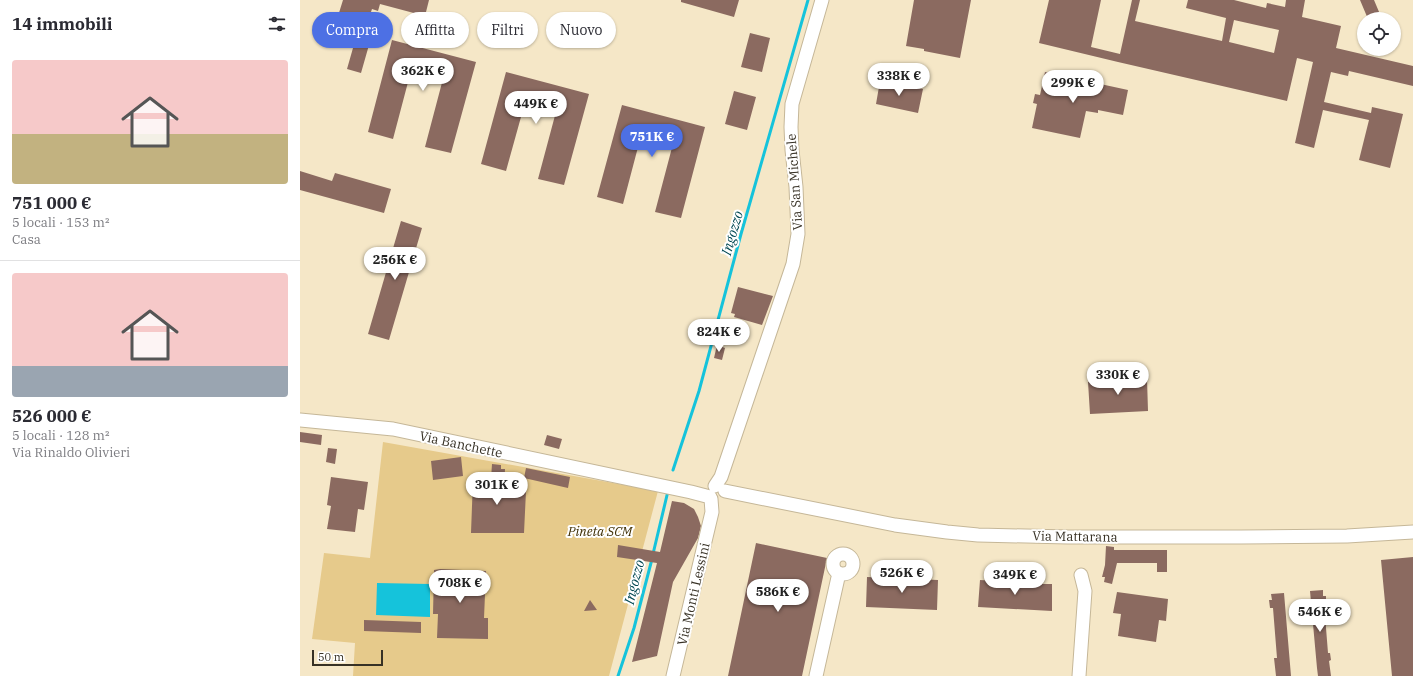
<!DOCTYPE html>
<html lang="it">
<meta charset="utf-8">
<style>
:root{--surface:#fff;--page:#f7f7f7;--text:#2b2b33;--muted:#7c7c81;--line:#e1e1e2;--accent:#4d70e4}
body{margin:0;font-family:"IBM Plex Serif",serif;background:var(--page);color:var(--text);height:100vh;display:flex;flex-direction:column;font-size:15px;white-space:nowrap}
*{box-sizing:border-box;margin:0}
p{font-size:13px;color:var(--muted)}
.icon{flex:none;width:22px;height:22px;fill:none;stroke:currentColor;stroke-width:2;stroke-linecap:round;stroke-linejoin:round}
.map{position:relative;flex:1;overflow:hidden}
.panel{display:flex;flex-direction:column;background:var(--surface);width:300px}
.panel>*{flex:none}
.hud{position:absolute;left:12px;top:12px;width:380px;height:36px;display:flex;gap:8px}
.buttons{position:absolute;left:1057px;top:12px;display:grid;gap:8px}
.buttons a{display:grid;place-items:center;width:44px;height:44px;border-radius:50%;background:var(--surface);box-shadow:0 1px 3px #0004;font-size:20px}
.scale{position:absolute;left:12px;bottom:10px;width:71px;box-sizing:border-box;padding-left:4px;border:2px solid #373125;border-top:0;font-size:11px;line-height:14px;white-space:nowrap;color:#373125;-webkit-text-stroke:3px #fff;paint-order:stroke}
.price{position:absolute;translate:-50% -34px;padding:0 9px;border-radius:14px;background:#fff;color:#222;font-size:13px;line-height:26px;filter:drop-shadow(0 1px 2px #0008)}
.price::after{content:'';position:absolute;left:50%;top:24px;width:12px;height:9px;margin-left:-6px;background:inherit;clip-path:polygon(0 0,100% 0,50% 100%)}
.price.current{background:var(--accent);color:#fff}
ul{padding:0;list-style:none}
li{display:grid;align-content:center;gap:8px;height:212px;padding:0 12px}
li+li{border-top:1px solid var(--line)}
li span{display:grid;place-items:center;height:124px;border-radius:4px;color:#555}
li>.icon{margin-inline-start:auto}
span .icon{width:72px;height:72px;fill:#fffc;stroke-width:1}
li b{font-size:17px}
h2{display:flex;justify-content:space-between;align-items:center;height:48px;padding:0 12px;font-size:17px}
.chip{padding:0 14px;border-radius:18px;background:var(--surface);box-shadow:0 1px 3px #0004;font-size:14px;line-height:36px}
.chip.current{background:var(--accent);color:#fff}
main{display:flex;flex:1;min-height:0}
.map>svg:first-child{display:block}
.green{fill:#e6ca8b}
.water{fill:#15c3db}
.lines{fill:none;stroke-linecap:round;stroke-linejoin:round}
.stream{stroke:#15c3db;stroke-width:3}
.building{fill:#8b6a60;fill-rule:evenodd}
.minor-casing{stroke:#c5b798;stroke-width:15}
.minor{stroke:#fff;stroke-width:13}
.labels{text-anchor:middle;stroke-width:4;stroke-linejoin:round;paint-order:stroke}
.street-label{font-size:13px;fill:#373125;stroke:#fff}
.park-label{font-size:13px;font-style:italic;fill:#3c2c00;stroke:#fff}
.water-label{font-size:14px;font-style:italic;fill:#014751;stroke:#fff}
</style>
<main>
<section class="panel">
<h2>14 immobili<svg class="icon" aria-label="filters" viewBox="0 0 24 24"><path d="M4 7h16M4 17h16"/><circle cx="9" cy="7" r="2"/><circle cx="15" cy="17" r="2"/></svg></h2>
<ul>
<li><span style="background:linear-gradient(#f6c9c9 60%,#c2b280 0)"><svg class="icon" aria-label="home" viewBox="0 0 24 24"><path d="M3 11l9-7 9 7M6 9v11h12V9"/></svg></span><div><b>751 000 €</b><p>5 locali · 153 m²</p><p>Casa</p></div></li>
<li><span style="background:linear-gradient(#f6c9c9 75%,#9aa5b1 0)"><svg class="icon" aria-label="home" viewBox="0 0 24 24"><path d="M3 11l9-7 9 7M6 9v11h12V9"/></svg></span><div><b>526 000 €</b><p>5 locali · 128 m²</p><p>Via Rinaldo Olivieri</p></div></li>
</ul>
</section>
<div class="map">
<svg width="1113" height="676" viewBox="0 0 1113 676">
<rect width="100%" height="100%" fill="#f5e7c7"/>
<!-- green -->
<path class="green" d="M83,442l275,49 -49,185h-256l2,-33 -43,-4 12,-86 46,5z"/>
<!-- water -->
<path class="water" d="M77,583l53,1v33l-54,-2z"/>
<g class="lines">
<!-- stream -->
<path class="stream" d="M373,470l26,-79 42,-157 67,-234
M353,554l15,-63
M318,676l16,-48 18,-69"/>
</g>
<!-- building -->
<path class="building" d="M43,0h86l-4,16 -45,-12 -2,7 -6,-2 -5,15 -29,-8z
M381,0h58l-5,17 -53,-15z
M614,0h57l-11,58 -36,-7v-2l-18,-3z
M749,0h52l-10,47 29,7 12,-54h8l-5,21 87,20 4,-23 -40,-10 2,-8h46l32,8 1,-5 18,4 1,-7h19l-3,17 39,9 -5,22 77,18v20l-64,-15 -1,5 -17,-4 -7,30 47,11 1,-6 31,7 -13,54 -31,-8 10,-40 -46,-10 -9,38 -19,-5 18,-81 -16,-4 -10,43 -169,-39 -79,-19zM934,20l45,10 -5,23 -45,-11z
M1060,0h14l8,19h-14z
M450,33l20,5 -8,34 -21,-5z
M57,34l14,4 -10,35 -14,-4z
M92,40l84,22 -25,91 -26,-6 19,-72 -32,-8 -19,72 -25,-7z
M206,72l83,22 -25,91 -26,-6 19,-71 -31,-9 -20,72 -25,-7z
M745,72l83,18 -5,25 -25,-5v3l-12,-2 -6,27 -48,-10 5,-24 -4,-1 2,-9 5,1z
M580,81l43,8 -5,24 -42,-9z
M434,91l22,6 -9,33 -22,-6z
M322,105l83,22 -24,91 -26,-6 19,-72 -32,-8 -19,72 -26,-7z
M0,171l32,10 3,-8 56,16 -7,24 -84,-23z
M101,221l21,7 -33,112 -21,-6z
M438,287l35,9 -11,29 -28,-8 1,-3 -4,-1z
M417,345l8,3 -3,12 -8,-2z
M847,379l1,32 -58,3 -2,-32z
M0,432l22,3 -1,10 -21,-3z
M247,435l15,4 -3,10 -15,-4z
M28,448l9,1 -2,15 -9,-2z
M161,457l2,19 -30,4 -2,-19z
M192,464l9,1v4h4l-1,21 22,1 -2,42h-53l2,-54h18z
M226,468l44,9 -2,11 -44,-10z
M31,477l37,5 -4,28 -6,-1 -3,23 -28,-3 4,-23 -4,-1z
M372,501l12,2 10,6 4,8 3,9 -3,12 -25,44 -16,74 -25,6 25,-99 -40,-6 1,-12 42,7z
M456,543l71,15 -25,118h-74z
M806,546l8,1v3h53v22h-10v-9h-40l-5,21 -8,-2 1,-5h-3l3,-12z
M1113,557v119h-21l-11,-116z
M140,569l46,2 -2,47h4v21l-51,-1 1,-24h-5l1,-44z
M567,577l71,3 -1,30 -71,-3z
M680,580l16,1v2l42,2v-1h14v27l-74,-4z
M1023,590v6h3v7h-2l4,50h2l1,7 -2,1 2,15h-13l-1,-8 -7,-77z
M817,592l51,7 -2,22 -7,-1 -3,22 -38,-6 3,-22 -8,-1z
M984,593l7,83h-15l-2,-18h3l-4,-50h-3l-1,-8h3l-1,-6z
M290,600l7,10 -13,1z
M64,620l57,2v11l-57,-2z"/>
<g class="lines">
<!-- minor casing -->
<g class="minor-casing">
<path id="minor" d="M0,420l93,9 298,63 19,5
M415,486l6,-9 72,-213 5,-30 -2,-47 -4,-37 -1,-23 1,-23 30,-104
M425,491l170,34 52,7 31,3 90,2h173l106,-1 66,-4
M533 564a10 10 0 1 1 20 0a10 10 0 1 1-20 0Z
M373,676l39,-164 -1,-13
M516,676l23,-103
M779,676l6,-85 -4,-16"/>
</g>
<!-- minor -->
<use href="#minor" class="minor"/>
</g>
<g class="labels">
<!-- street labels -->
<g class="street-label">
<text transform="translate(494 182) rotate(-94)" y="5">Via San Michele</text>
<text transform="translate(161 444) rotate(12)" y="5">Via Banchette</text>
<text transform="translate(775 536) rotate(1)" y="5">Via Mattarana</text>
<text transform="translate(393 594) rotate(-77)" y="5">Via Monti Lessini</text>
</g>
<!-- park labels -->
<g class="park-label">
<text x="300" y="536">Pineta SCM</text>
</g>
<!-- water labels -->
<g class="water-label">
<text transform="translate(432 233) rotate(-74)" y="5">Ingozzo</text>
<text transform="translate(334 582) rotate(-76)" y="5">Ingozzo</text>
</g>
</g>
</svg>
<div class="buttons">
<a><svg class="icon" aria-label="locate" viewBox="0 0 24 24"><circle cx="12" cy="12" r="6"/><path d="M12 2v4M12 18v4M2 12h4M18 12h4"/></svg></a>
</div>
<div class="scale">50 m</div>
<b class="price" style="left:123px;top:92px">362K €</b>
<b class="price" style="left:599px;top:97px">338K €</b>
<b class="price" style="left:773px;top:104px">299K €</b>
<b class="price" style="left:236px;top:125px">449K €</b>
<b class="price current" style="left:352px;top:158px">751K €</b>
<b class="price" style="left:95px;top:281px">256K €</b>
<b class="price" style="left:419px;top:353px">824K €</b>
<b class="price" style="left:818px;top:396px">330K €</b>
<b class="price" style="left:197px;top:506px">301K €</b>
<b class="price" style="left:602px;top:594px">526K €</b>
<b class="price" style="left:715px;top:596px">349K €</b>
<b class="price" style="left:160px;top:604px">708K €</b>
<b class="price" style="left:478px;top:613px">586K €</b>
<b class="price" style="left:1020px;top:633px">546K €</b>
<div class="hud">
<a class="chip current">Compra</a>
<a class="chip">Affitta</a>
<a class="chip">Filtri</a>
<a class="chip">Nuovo</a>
</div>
</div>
</main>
